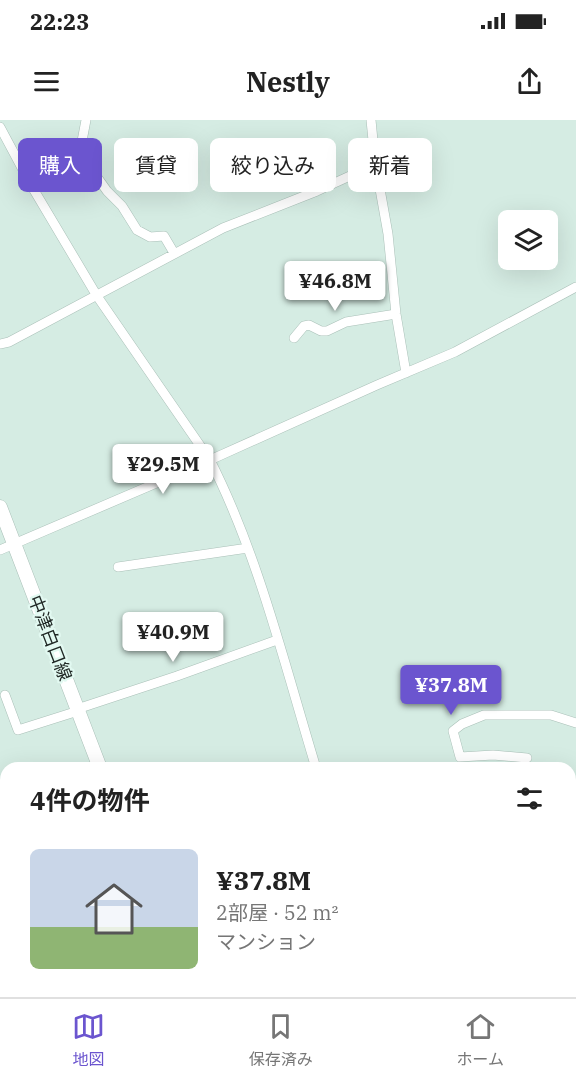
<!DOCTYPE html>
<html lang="ja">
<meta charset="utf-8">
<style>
:root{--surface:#fff;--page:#f6f6f6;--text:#222;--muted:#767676;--line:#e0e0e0;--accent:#6b55cf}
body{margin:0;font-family:"IBM Plex Serif","Noto Sans JP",serif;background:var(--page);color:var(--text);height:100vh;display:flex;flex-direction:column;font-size:22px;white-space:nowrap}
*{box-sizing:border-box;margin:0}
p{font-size:20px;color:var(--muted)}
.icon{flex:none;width:33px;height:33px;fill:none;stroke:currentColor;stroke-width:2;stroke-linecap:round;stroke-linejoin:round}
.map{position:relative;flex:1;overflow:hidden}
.drawer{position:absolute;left:0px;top:642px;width:576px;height:236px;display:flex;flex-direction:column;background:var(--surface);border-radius:18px 18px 0 0;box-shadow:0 6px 24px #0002}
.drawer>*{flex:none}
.hud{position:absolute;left:18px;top:18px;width:540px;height:54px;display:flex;gap:12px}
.tools{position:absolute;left:498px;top:90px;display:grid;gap:12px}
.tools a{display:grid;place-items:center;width:60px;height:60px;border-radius:9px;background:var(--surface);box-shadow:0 6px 24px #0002;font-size:30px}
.price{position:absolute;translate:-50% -51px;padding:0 14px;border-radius:6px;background:#fff;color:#222;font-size:20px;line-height:39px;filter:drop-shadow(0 2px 3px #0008)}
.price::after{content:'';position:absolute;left:50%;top:36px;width:18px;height:14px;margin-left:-9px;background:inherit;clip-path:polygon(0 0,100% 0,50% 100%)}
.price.active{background:var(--accent);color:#fff}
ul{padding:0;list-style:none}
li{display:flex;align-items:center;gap:18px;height:150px;padding:0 30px}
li+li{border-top:2px solid var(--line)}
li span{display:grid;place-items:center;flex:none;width:168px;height:120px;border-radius:9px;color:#555}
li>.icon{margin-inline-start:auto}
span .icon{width:72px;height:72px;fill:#fffc;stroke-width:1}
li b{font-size:26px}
h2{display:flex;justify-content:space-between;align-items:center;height:72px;padding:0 30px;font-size:26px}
.pill{padding:0 21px;border-radius:9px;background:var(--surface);box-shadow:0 6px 24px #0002;font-size:21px;line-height:54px}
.pill.active{background:var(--accent);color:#fff}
.status{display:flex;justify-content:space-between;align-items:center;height:42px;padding:0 30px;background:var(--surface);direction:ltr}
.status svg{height:16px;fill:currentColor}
header{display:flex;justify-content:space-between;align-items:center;height:78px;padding:0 30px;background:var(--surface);font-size:27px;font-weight:800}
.menu{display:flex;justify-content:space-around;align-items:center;height:84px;border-top:2px solid var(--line);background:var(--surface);font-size:16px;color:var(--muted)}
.menu a{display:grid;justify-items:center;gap:3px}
.menu .active{color:var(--accent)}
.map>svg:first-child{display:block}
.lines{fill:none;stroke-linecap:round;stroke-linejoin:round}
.stream{stroke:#40899b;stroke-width:2}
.minor-casing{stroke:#aac0b8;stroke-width:10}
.secondary-casing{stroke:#aac0b8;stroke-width:15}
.primary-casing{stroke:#aac0b8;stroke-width:16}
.minor{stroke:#fff;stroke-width:9}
.secondary{stroke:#fff;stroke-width:14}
.primary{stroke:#fff;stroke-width:15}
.rail-casing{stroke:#55615c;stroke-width:4.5}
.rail{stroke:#e2f9f1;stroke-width:2;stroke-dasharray:7;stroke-linecap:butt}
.labels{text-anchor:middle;stroke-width:4.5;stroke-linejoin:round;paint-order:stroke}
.street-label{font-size:18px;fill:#202825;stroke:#e2f9f1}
</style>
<div class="status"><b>22:23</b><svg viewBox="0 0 49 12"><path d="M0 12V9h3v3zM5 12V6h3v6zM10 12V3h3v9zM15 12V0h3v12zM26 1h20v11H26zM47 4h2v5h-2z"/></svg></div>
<header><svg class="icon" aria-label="menu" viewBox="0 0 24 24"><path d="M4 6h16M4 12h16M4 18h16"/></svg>Nestly<svg class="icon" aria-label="share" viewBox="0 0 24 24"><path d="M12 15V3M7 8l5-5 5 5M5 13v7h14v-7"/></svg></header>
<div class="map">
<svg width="576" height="877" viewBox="0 0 576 877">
<rect width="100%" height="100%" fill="#d5ece3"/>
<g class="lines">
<!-- stream -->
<path class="stream" d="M570,668h6
M0,685h6
M0,770l6,3
M6,805l-5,10 5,3
M51,872l2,5
M139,877l5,-2"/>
<!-- minor casing -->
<g class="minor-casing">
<path id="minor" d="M86,0l-4,21 5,22 20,28 15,15 15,24 13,7 14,-1 10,17
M371,0l4,41 13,73 8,80 10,59
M0,7l31,58 66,111 113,164c48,94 75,206 106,308
M31,65l56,-22
M294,218l10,-12 5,-1 12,6h6l19,-9 50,-8
M0,224l9,-2 214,-114 94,-37 59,-27
M0,430l210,-90 167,-75 78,-33 121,-65
M118,447l130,-19
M5,575l13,35 60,-19
M77,589l100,-33 100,-36
M527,638l-34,-3 -33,2 -7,-26 9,-7 22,-9h67l25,8
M0,821l6,2
M97,872l1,5
M216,877l10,-5"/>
</g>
<!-- secondary casing -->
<g class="secondary-casing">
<path id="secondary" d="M0,387l100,261
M0,693l6,3
M207,872l3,5"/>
</g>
<!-- primary casing -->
<g class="primary-casing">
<path id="primary" d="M570,787l6,-3
M349,877l10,-5"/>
</g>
<!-- minor -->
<use href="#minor" class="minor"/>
<!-- secondary -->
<use href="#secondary" class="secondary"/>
<!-- primary -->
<use href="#primary" class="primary"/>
<!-- rail casing -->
<g class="rail-casing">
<path id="rail" d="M570,829l6,-4
M570,841l6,-4
M484,877l10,-5
M509,877l10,-5
M550,877l10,-5"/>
</g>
<!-- rail -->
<use href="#rail" class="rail"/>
</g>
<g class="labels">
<!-- street labels -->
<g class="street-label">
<text transform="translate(50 518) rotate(69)" y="6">中津白口線</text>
</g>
</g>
</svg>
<div class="tools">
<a><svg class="icon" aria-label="layers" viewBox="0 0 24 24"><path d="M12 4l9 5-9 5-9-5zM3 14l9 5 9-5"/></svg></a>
</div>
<b class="price" style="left:335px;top:192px">¥46.8M</b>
<b class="price" style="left:163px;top:375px">¥29.5M</b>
<b class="price" style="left:173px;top:543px">¥40.9M</b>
<b class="price active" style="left:451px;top:596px">¥37.8M</b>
<div class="hud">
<a class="pill active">購入</a>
<a class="pill">賃貸</a>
<a class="pill">絞り込み</a>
<a class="pill">新着</a>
</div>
<section class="drawer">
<h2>4件の物件<svg class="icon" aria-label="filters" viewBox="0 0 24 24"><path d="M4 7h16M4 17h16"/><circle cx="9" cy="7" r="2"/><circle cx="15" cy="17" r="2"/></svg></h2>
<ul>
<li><span style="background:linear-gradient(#c9d6e8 65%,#8fb573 0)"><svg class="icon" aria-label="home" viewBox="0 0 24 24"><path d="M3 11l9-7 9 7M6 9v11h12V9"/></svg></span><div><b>¥37.8M</b><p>2部屋 · 52 m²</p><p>マンション</p></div></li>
</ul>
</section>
</div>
<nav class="menu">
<a class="active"><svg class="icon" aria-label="map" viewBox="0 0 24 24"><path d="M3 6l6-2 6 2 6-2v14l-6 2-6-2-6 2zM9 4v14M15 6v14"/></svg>地図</a>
<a><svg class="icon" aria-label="saved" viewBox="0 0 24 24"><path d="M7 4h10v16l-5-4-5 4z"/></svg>保存済み</a>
<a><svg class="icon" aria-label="home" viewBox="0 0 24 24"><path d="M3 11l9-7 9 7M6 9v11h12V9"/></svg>ホーム</a>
</nav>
